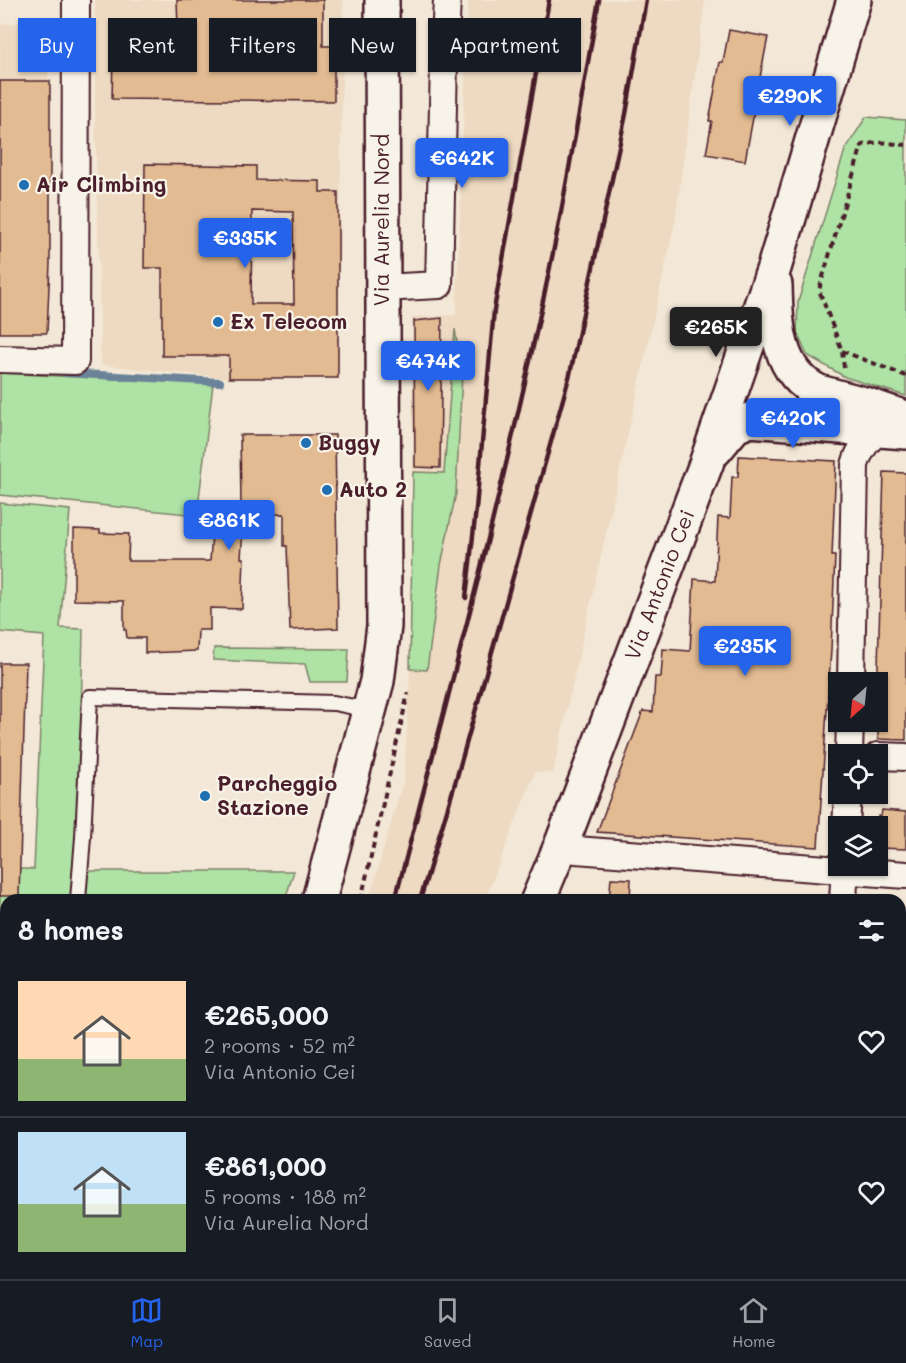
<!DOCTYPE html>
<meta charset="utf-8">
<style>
:root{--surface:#171b24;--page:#20242c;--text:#f1f3f6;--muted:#9ea1a6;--line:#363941;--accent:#2563eb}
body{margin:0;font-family:Mali,sans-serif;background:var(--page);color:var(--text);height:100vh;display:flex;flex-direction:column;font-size:22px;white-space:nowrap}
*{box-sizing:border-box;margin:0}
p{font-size:20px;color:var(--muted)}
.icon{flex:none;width:33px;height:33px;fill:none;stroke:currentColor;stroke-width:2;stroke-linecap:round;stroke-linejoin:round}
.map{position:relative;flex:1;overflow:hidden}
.details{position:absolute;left:0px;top:894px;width:906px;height:386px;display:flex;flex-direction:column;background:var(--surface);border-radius:18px 18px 0 0;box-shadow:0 2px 4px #0004}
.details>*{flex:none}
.top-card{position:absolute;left:18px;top:18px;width:600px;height:54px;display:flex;gap:12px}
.needle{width:39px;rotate:207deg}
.fabs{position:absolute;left:828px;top:672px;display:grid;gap:12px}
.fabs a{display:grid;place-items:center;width:60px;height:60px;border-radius:0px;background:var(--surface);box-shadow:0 2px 4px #0004;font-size:30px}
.price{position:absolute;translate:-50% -51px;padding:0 14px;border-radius:6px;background:var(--accent);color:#fff;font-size:20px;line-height:39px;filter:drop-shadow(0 2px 3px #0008)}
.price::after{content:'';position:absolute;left:50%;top:36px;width:18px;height:14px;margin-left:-9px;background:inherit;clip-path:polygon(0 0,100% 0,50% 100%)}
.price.on{background:#222;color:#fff}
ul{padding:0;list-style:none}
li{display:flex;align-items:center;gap:18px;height:150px;padding:0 18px}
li+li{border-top:2px solid var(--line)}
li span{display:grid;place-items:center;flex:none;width:168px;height:120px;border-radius:0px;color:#555}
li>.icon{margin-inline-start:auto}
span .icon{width:72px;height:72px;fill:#fffc;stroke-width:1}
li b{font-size:26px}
h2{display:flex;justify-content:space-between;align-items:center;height:72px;padding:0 18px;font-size:26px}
.tag{padding:0 21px;border-radius:0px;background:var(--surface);box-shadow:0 2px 4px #0004;font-size:21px;line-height:54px}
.tag.on{background:var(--accent);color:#fff}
.dock{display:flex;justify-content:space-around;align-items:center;height:84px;border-top:2px solid var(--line);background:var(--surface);font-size:16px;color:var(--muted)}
.dock a{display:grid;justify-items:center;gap:3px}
.dock .on{color:var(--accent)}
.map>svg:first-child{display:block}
.built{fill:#eedac2}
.green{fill:#aee3a5;stroke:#7c8168;stroke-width:1.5}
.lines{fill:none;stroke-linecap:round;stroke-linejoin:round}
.stream{stroke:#6b8399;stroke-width:8}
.building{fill:#e2bb92;stroke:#4a1f2b;stroke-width:1.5;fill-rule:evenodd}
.service-casing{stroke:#4a1f2b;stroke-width:18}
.minor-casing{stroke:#4a1f2b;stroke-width:30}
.tertiary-casing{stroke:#4a1f2b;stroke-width:38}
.path{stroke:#4a1f2b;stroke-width:4;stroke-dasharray:6 4.5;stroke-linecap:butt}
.service{stroke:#f7f3e8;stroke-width:14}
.minor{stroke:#f7f3e8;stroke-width:26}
.tertiary{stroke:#f7f3e8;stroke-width:33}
.rail{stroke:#4a1f2b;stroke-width:4.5}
.poi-dot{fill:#1f6fb2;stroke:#f7f3e8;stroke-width:2}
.labels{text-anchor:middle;stroke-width:4.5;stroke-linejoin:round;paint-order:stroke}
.poi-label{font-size:21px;font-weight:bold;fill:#4a1f2b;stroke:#f7f3e8;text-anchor:start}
.street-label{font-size:21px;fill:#4a1f2b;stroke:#f7f3e8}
</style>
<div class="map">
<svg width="906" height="1279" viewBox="0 0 906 1279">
<rect width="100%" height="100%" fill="#f3e8d7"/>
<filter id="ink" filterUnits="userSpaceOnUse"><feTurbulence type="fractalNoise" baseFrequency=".0167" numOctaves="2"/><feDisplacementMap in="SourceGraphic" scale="12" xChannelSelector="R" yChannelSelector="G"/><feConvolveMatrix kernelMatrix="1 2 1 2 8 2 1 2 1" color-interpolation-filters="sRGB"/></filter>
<g filter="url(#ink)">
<!-- built -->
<path class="built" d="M95,0h248l-5,378h-109l-128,-13 -6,-258z
M468,0h237l-30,222 -122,551 -18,-1 -50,128h-99l-16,-5 34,-117 6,-109 3,-197 -1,-155 44,-2z
M49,22l-2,128 -47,-1v-125z"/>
<!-- green -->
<path class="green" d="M866,117l40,3v276l-61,-19 -38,-22 -10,-22 1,-31 47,-152z
M455,329l7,45 -6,119 -15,72 -14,105 -17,-1 3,-197 31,1z
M0,373l213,11 -16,131 -197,-20z
M0,503l70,7 -10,118 23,1 -6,271h-71v21h-6v-52h34l10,-233 -44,-4z
M214,648l135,1 -2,33h-37l-5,-18 -92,-4z
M85,871h209l-9,29h-201z"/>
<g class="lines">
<!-- stream -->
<path class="stream" d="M65,373l155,9"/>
</g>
<!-- building -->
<path class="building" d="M177,0h146v46h11v55l-222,-2 1,-44h66z
M729,30l39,7 -10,50 3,11 -6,9 -10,54 -39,-7 6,-33h-3l11,-59h3z
M0,81h50v182l-3,70h-47z
M145,164l111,2v14l64,1v11h18v186h-109v-22h-67v-88h-18zM252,211l41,1 1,92h-43z
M442,318l-2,150 -25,-1 -1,-146z
M240,435h95l3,193 -48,2 -3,-84h-3v-32l-40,1 -3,43h3l-2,51 -32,-1v22h-12l-1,21 -52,2v-15h-18l-1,-8h-2v-29l-50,-1v-71l26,1v3l29,1 -1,27h82l4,-56 27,1z
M739,456l97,5 -4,95h3l-4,94 -13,197 -221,-15 46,-121 10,1 2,-35h6l2,-28 27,2 4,-72 21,2 3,-64 12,1 2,-41h6z
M884,472l22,1v267l-28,-1v-74z
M0,663h26l-7,233h-19z
M882,810l24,2v37l-28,-1v-32h3z
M611,878l20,1 -1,21h-21z"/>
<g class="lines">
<!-- service casing -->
<g class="service-casing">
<path id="service" d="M78,900l5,-63 7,-140 244,6 35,7"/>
</g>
<!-- minor casing -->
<g class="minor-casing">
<path id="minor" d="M382,288l57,-3 5,-224 3,-61
M0,359l75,2 1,-361
M851,682l4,-217c4,-15 12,-24 23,-34
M849,754l1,-32
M878,756l28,1
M846,826l2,-32
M576,850l330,25
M843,900l2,-34
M0,929l6,1
M0,1225h6
M900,1246l6,1
M825,1279v-5"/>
</g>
<!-- tertiary casing -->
<g class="tertiary-casing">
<path id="tertiary" d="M775,285c1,40 2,88 44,107l49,13 38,13
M715,450l20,-24 15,-6 156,12
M319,900l58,-219 7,-55 -2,-626
M538,900l24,-57 144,-379 68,-196 80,-268
M214,1279l1,-5
M383,1279l2,-5"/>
</g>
<!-- path -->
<path class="path" d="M842,351l64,25
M844,368l-2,-17 -23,-61 43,-145 17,-3 27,3
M361,900l47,-207"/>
<!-- service -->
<use href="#service" class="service"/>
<!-- minor -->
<use href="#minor" class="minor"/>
<!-- tertiary -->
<use href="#tertiary" class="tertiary"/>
<!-- rail -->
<path class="rail" d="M466,598l10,-89 18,-199 55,-310
M395,900c58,-221 117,-443 162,-667 15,-78 28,-155 42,-233
M420,900l36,-120 114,-406 56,-260 20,-114
M284,1279l2,-5
M303,1279l2,-5"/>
</g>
</g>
<!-- markers -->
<g class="poi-dot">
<circle cx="24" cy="185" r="6"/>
<circle cx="218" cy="322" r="6"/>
<circle cx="306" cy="443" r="6"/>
<circle cx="327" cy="490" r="6"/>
<circle cx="205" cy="796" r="6"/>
</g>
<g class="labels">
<!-- poi labels -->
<g class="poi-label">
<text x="36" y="192">Air Climbing</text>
<text x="230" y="329">Ex Telecom</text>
<text x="318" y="450">Buggy</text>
<text x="339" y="497">Auto 2</text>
<text x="217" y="791">Parcheggio<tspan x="217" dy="24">Stazione</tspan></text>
</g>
<!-- street labels -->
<g class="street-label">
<text transform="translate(382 220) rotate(-90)" y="7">Via Aurelia Nord</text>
<text transform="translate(660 585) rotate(-69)" y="7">Via Antonio Cei</text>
</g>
</g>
</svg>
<div class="fabs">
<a><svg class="needle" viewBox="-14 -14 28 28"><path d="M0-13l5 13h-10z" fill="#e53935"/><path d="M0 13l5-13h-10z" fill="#9ea1a6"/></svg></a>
<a><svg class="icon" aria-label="locate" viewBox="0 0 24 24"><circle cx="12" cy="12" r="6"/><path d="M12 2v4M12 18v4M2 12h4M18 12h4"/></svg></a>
<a><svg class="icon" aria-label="layers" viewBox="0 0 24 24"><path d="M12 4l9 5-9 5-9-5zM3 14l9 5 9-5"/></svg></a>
</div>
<b class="price" style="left:790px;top:127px">€290K</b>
<b class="price" style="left:462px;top:189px">€642K</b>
<b class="price" style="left:245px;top:269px">€335K</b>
<b class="price on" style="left:716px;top:358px">€265K</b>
<b class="price" style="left:428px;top:392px">€474K</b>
<b class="price" style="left:793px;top:449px">€420K</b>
<b class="price" style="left:229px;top:551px">€861K</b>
<b class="price" style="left:745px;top:677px">€235K</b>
<div class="top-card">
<a class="tag on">Buy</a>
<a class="tag">Rent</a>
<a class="tag">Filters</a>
<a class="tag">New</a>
<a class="tag">Apartment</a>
</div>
<section class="details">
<h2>8 homes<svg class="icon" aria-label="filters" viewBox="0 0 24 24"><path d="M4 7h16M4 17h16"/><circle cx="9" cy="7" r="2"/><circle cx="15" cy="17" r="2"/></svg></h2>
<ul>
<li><span style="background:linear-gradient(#ffd9b3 65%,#8fb573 0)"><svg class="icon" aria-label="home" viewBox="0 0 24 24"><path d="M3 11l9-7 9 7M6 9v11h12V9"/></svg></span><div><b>€265,000</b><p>2 rooms · 52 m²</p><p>Via Antonio Cei</p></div><svg class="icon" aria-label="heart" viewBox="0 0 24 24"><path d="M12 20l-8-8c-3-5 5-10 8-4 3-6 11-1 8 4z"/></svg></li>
<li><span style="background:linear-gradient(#bfe0f5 60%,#8fb573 0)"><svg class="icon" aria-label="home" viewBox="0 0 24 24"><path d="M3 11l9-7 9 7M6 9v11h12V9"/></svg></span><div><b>€861,000</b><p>5 rooms · 188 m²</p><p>Via Aurelia Nord</p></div><svg class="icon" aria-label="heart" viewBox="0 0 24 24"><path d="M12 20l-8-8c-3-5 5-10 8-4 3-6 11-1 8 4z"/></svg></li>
</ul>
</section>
</div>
<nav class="dock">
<a class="on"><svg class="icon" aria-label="map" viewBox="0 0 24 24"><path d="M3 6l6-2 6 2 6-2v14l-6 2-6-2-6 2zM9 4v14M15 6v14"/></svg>Map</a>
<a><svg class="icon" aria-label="saved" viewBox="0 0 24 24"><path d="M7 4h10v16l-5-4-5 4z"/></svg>Saved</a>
<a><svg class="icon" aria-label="home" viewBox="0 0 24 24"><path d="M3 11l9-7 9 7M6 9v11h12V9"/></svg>Home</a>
</nav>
